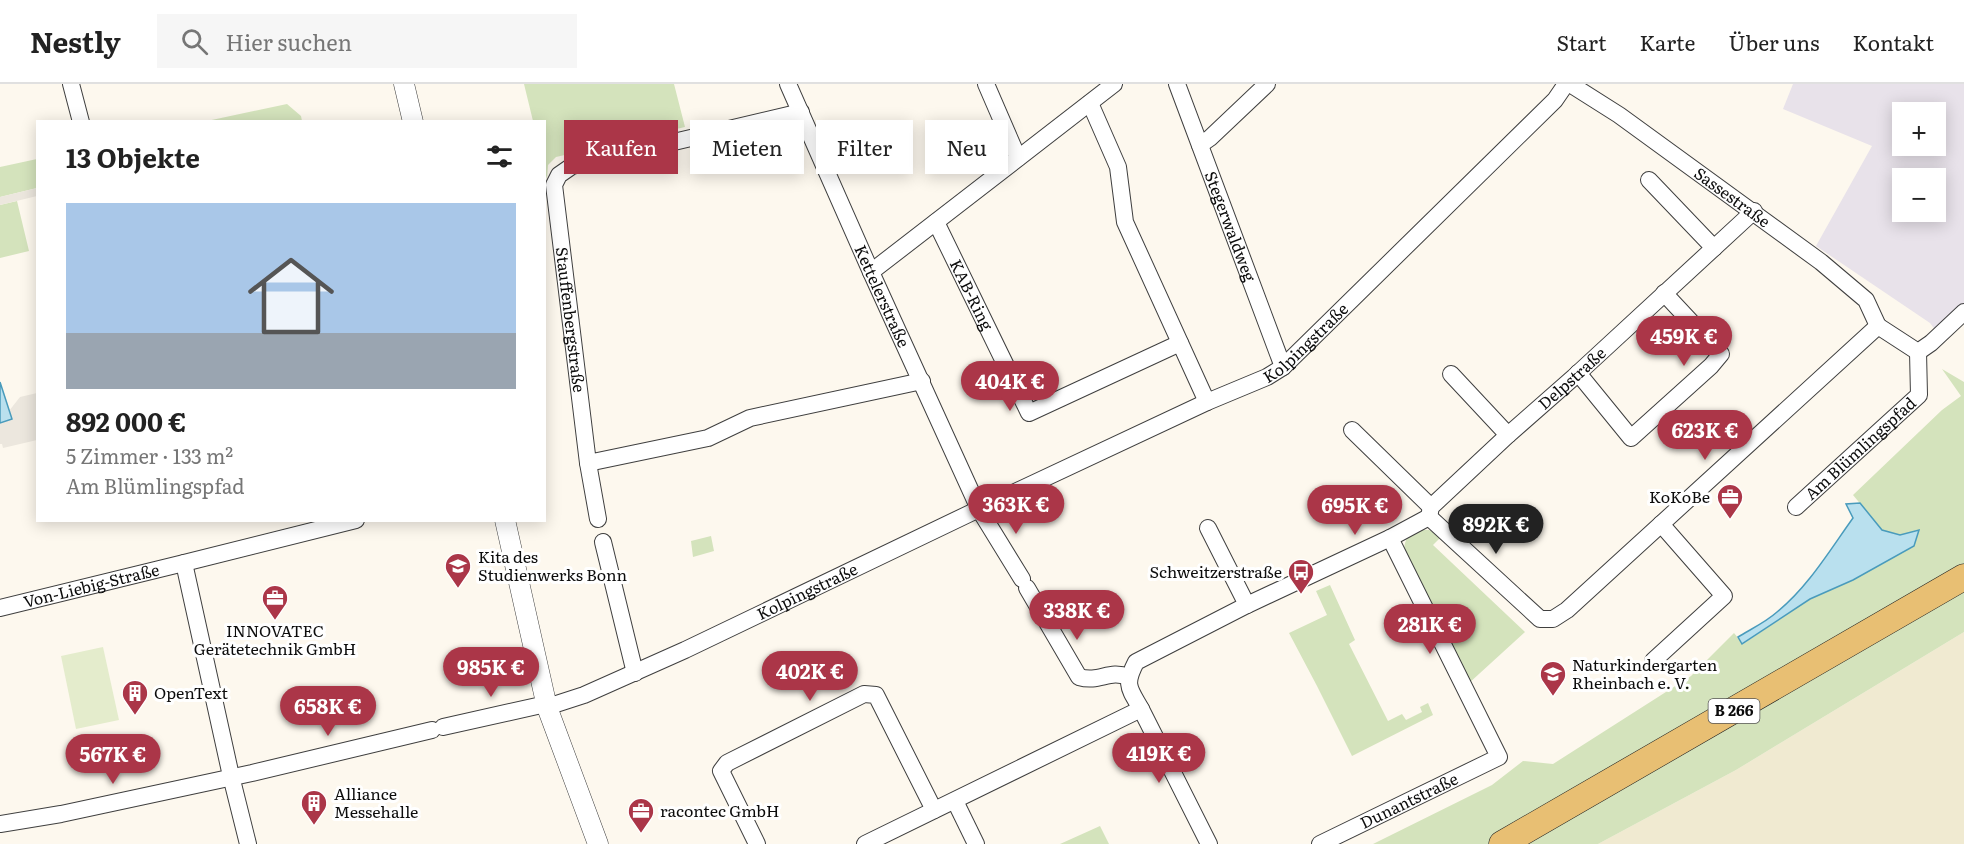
<!DOCTYPE html>
<html lang="de">
<meta charset="utf-8">
<style>
:root{--surface:#fff;--page:#f6f6f6;--text:#222;--muted:#767676;--line:#e0e0e0;--accent:#ab3648}
body{margin:0;font-family:Literata,serif;background:var(--page);color:var(--text);height:100vh;display:flex;flex-direction:column;font-size:22px;white-space:nowrap}
*{box-sizing:border-box;margin:0}
p{font-size:20px;color:var(--muted)}
.icon{flex:none;width:33px;height:33px;fill:none;stroke:currentColor;stroke-width:2;stroke-linecap:round;stroke-linejoin:round}
.map{position:relative;flex:1;overflow:hidden}
.panel{position:absolute;left:36px;top:36px;width:510px;height:402px;display:flex;flex-direction:column;background:var(--surface);border-radius:0px;box-shadow:0 3px 15px #0003}
.panel>*{flex:none}
.hud{position:absolute;left:564px;top:36px;width:570px;height:54px;display:flex;gap:12px}
.tools{position:absolute;left:1892px;top:18px;display:grid;gap:12px}
.tools a{display:grid;place-items:center;width:54px;height:54px;border-radius:0px;background:var(--surface);box-shadow:0 3px 15px #0003;font-size:30px}
.price{position:absolute;translate:-50% -51px;padding:0 14px;border-radius:21px;background:var(--accent);color:#fff;font-size:20px;line-height:39px;filter:drop-shadow(0 2px 3px #0008)}
.price::after{content:'';position:absolute;left:50%;top:36px;width:18px;height:14px;margin-left:-9px;background:inherit;clip-path:polygon(0 0,100% 0,50% 100%)}
.price.active{background:#222;color:#fff}
ul{padding:0;list-style:none}
li{display:grid;align-content:center;gap:12px;height:318px;padding:0 30px}
li span{display:grid;place-items:center;height:186px;border-radius:0px;color:#555}
li>.icon{margin-inline-start:auto}
span .icon{width:108px;height:108px;fill:#fffc;stroke-width:1}
li b{font-size:26px}
h2{display:flex;justify-content:space-between;align-items:center;height:72px;padding:0 30px;font-size:26px}
.chip{padding:0 21px;border-radius:0px;background:var(--surface);box-shadow:0 3px 15px #0003;font-size:21px;line-height:54px}
.chip.active{background:var(--accent);color:#fff}
header{display:flex;align-items:center;gap:36px;box-sizing:border-box;height:84px;padding:0 30px;background:var(--surface);border-bottom:2px solid var(--line)}
header strong{font-size:28px}
nav{display:flex;gap:33px;margin-inline-start:auto;font-size:21px}
.search{width:420px;height:54px;background:var(--page);display:flex;align-items:center;gap:15px;box-sizing:border-box;padding:0 21px;border-radius:0px;color:var(--muted);font-size:22px}
.map>svg:first-child{display:block}
.industrial{fill:#e8e2ea;fill-rule:evenodd}
.farmland{fill:#f0ead1}
.green{fill:#d4e3bc}
.pitch{fill:#e4eccc}
.plaza{fill:#ece7de}
.water{fill:#b9e0ee;stroke:#499bbc;stroke-width:1.5}
.lines{fill:none;stroke-linecap:round;stroke-linejoin:round}
.minor-casing{stroke:#3f3f3f;stroke-width:18}
.tertiary-casing{stroke:#3f3f3f;stroke-width:21}
.primary-casing{stroke:#1d1d1d;stroke-width:27}
.minor{stroke:#fff;stroke-width:16}
.tertiary{stroke:#fff;stroke-width:20}
.primary{stroke:#e8bf73;stroke-width:26}
.labels{text-anchor:middle;stroke-width:6;stroke-linejoin:round;paint-order:stroke}
.shield{fill:#fff;stroke:#555;stroke-width:1.5}
.shield-label{font-size:15px;font-weight:bold;fill:#0c0c0c}
.street-label{font-size:16px;fill:#0c0c0c;stroke:#fff}
.poi-label{font-size:16px;fill:#0c0c0c;stroke:#fff;text-anchor:start}
</style>
<header>
<strong>Nestly</strong>
<div class="search"><svg class="icon" aria-label="search" viewBox="0 0 24 24"><circle cx="10" cy="10" r="6"/><path d="M15 15l6 6"/></svg>Hier suchen</div>
<nav><a>Start</a><a>Karte</a><a>Über uns</a><a>Kontakt</a></nav>
</header>
<div class="map">
<svg width="1964" height="760" viewBox="0 0 1964 760">
<rect width="100%" height="100%" fill="#fdf8ee"/>
<!-- industrial -->
<path class="industrial" d="M1793,0h171v221l-28,26 -6,-8 -114,-77 56,-100 -89,-37zM1902,28h33v34h-33zM1902,94h33v34h-33z"/>
<!-- farmland -->
<path class="farmland" d="M1964,548v212h-366l138,-74z"/>
<!-- green -->
<path class="green" d="M524,0h150l11,43 -129,30 -8,8 -1,14 -3,-11v-46l-11,-1z
M287,20l14,12 1,5h-95z
M37,75v29l-37,9v-30z
M17,117l12,50 -29,7v-53z
M1942,285l22,13v250l-228,138 -138,74h-225l119,-59 31,-24 30,3 138,-88 43,-43 9,11 67,-45 43,-19 47,-45 -18,-5 -29,-35 89,-85 19,-14z
M1420,446h9l12,7 -8,8 92,87 -57,52 -64,-134c1,-12 4,-16 16,-20z
M711,452l3,15 -21,6 -2,-16z
M1330,501l25,55 -6,4 39,77 14,-7 4,6 16,-8 -2,-5 8,-4 5,12 -81,41 -35,-70 -28,-53 38,-18 -11,-24z
M1100,742l9,18h-49z"/>
<!-- pitch -->
<path class="pitch" d="M103,563l16,73 -43,9 -15,-73z"/>
<!-- plaza -->
<path class="plaza" d="M37,104v8l-37,9v-8z
M37,309v47l-34,8 -1,-4h-2v-21l12,-4 -3,-8 11,-14z"/>
<!-- water -->
<path class="water" d="M0,298l12,37 -12,4z
M1860,419l22,27 18,5 19,-5 -5,16 -61,34 -43,19 -68,45 -4,-7c13,-8 28,-15 39,-25 31,-25 53,-62 76,-94l-7,-14z"/>
<g class="lines">
<!-- minor casing -->
<g class="minor-casing">
<g id="minor">
<path d="M71,0l10,38"/>
<path id="s1" d="M788,0l83,188 108,237 43,70"/>
<path d="M986,0l32,74"/>
<path id="s2" d="M1177,0l106,283"/>
<path id="s3" d="M1570,0l49,31 202,147 45,38 12,26"/>
<path d="M1090,19l28,64 7,55 82,180"/>
<path id="s4" d="M801,28l-229,54 -13,9 -5,10 34,278 120,-25 42,-20 172,-37"/>
<path d="M1200,61l10,-7 57,-54"/>
<path d="M1649,96l65,68"/>
<path id="s5" d="M936,138l93,191 151,-70"/>
<path d="M871,188l243,-188"/>
<path d="M1878,242l40,26 13,-9 33,-31"/>
<path d="M1578,289l53,65 80,-72 10,-12 -57,-61"/>
<path d="M1451,290l57,61"/>
<path d="M1352,346l79,77"/>
<path d="M588,379l10,56"/>
<path id="s6" d="M1796,423l123,-112 -1,-43"/>
<path d="M1429,433l111,102h13l14,-9 311,-284"/>
<path id="s7" d="M1429,433l2,-10 77,-72 66,-58 180,-166"/>
<path d="M1208,444l39,77"/>
<path d="M603,458l32,131"/>
<path d="M184,479l172,-43"/>
<path d="M1027,504l52,89c21,6 30,-8 49,0"/>
<path id="s8" d="M0,524l184,-45 47,213 17,68"/>
<path d="M1653,577l71,-65 -63,-72"/>
<path id="s9" d="M547,623l37,-12 101,-45 294,-141 228,-107 60,-25 16,-10 272,-267 11,-16"/>
<path d="M1141,625l68,135"/>
<path d="M443,643l103,-23"/>
<path d="M955,717l21,43"/>
<path d="M0,740l61,-10 191,-41 180,-43"/>
<path d="M757,760l-36,-73 6,-8 137,-69 12,1 58,115"/>
<path d="M865,760l276,-135c-12,-21 -17,-24 -5,-47l111,-57 143,-67 39,-21"/>
<path id="s10" d="M1320,760l179,-87 -109,-219"/>
</g>
</g>
<!-- tertiary casing -->
<g class="tertiary-casing">
<path id="tertiary" d="M404,0l9,38
M505,436l42,187 51,137"/>
</g>
<!-- primary casing -->
<g class="primary-casing">
<path id="primary" d="M1502,760l462,-267"/>
</g>
<!-- minor -->
<use href="#minor" class="minor"/>
<!-- tertiary -->
<use href="#tertiary" class="tertiary"/>
<!-- primary -->
<use href="#primary" class="primary"/>
</g>
<!-- icons -->
<defs>
<g id="office-pin" transform="scale(1.35)"><path d="M0 17L-7.5 6A9.5 9.5 0 1 1 7.5 6Z" fill="#ab3648" stroke="#fff"/><path d="M-6-3h4V-5.5h4V-3h4V5H-6ZM-1-4.5V-3h2v-1.5ZM-6 0V1H6V0Z" fill="#fff"/></g>
<g id="school-pin" transform="scale(1.35)"><path d="M0 17L-7.5 6A9.5 9.5 0 1 1 7.5 6Z" fill="#ab3648" stroke="#fff"/><path d="M0-5L7-2L0 1L-7-2ZM-4 1L0 2.5L4 1V4Q0 6-4 4Z" fill="#fff"/></g>
<g id="bus-pin" transform="scale(1.35)"><path d="M0 17L-7.5 6A9.5 9.5 0 1 1 7.5 6Z" fill="#ab3648" stroke="#fff"/><path d="M-5-6H5V4H4V6H2V4H-2V6H-4V4H-5ZM-3.5-4V0h7V-4ZM-3.5 1.2v1.5H-2V1.2ZM2 1.2v1.5H3.5V1.2Z" fill="#fff"/></g>
<g id="building-pin" transform="scale(1.35)"><path d="M0 17L-7.5 6A9.5 9.5 0 1 1 7.5 6Z" fill="#ab3648" stroke="#fff"/><path d="M-4-6H4V6H1V3H-1V6H-4ZM-2.5-4.3h1.7v1.8h-1.7ZM.8-4.3h1.7v1.8H.8ZM-2.5-1h1.7V.8h-1.7ZM.8-1h1.7V.8H.8Z" fill="#fff"/></g>
</defs>
<g fill-rule="evenodd">
<use href="#office-pin" x="1730" y="413"/>
<use href="#school-pin" x="458" y="482"/>
<use href="#bus-pin" x="1301" y="488"/>
<use href="#office-pin" x="275" y="514"/>
<use href="#school-pin" x="1553" y="590"/>
<use href="#building-pin" x="135" y="609"/>
<use href="#building-pin" x="314" y="719"/>
<use href="#office-pin" x="641" y="727"/>
</g>
<g class="labels">
<!-- shield labels -->
<rect class="shield" x="1708.5" y="615" width="51" height="24" rx="4.5"/>
<g class="shield-label">
<text x="1734" y="632">B 266</text>
</g>
<!-- street labels -->
<g class="street-label">
<text dy="6" stroke="none"><textPath href="#s3" startOffset="198">Sassestraße</textPath></text>
<text dy="6" stroke="none"><textPath href="#s2" startOffset="152">Stegerwaldweg</textPath></text>
<text dy="6" stroke="none"><textPath href="#s5" startOffset="81">KAB-Ring</textPath></text>
<text dy="6" stroke="none"><textPath href="#s1" startOffset="232">Kettelerstraße</textPath></text>
<text dy="6" stroke="none"><textPath href="#s4" startOffset="398">Stauffenbergstraße</textPath></text>
<text dy="6" stroke="none"><textPath href="#s9" startOffset="844">Kolpingstraße</textPath></text>
<text dy="6" stroke="none"><textPath href="#s7" startOffset="201">Delpstraße</textPath></text>
<text dy="6" stroke="none"><textPath href="#s6" startOffset="87">Am Blümlingspfad</textPath></text>
<text dy="6" stroke="none"><textPath href="#s8" startOffset="94">Von-Liebig-Straße</textPath></text>
<text dy="6" stroke="none"><textPath href="#s9" startOffset="285">Kolpingstraße</textPath></text>
<text dy="6" stroke="none"><textPath href="#s10" startOffset="99">Dunantstraße</textPath></text>
</g>
<!-- poi labels -->
<g class="poi-label">
<text x="1710" y="419" text-anchor="end">KoKoBe</text>
<text x="478" y="479">Kita des<tspan x="478" dy="18">Studienwerks Bonn</tspan></text>
<text x="1282" y="494" text-anchor="end">Schweitzerstraße</text>
<text x="275" y="553" text-anchor="middle">INNOVATEC<tspan x="275" dy="18">Gerätetechnik GmbH</tspan></text>
<text x="1572" y="587">Naturkindergarten<tspan x="1572" dy="18">Rheinbach e. V.</tspan></text>
<text x="154" y="615">OpenText</text>
<text x="334" y="716">Alliance<tspan x="334" dy="18">Messehalle</tspan></text>
<text x="660" y="733">racontec GmbH</text>
</g>
</g>
</svg>
<div class="tools">
<a>+</a>
<a>−</a>
</div>
<b class="price" style="left:1684px;top:283px">459K €</b>
<b class="price" style="left:1010px;top:328px">404K €</b>
<b class="price" style="left:1705px;top:377px">623K €</b>
<b class="price" style="left:1016px;top:451px">363K €</b>
<b class="price" style="left:1355px;top:452px">695K €</b>
<b class="price active" style="left:1496px;top:471px">892K €</b>
<b class="price" style="left:1077px;top:557px">338K €</b>
<b class="price" style="left:1430px;top:571px">281K €</b>
<b class="price" style="left:491px;top:614px">985K €</b>
<b class="price" style="left:810px;top:618px">402K €</b>
<b class="price" style="left:328px;top:653px">658K €</b>
<b class="price" style="left:1159px;top:700px">419K €</b>
<b class="price" style="left:113px;top:701px">567K €</b>
<div class="hud">
<a class="chip active">Kaufen</a>
<a class="chip">Mieten</a>
<a class="chip">Filter</a>
<a class="chip">Neu</a>
</div>
<section class="panel">
<h2>13 Objekte<svg class="icon" aria-label="filters" viewBox="0 0 24 24"><path d="M4 7h16M4 17h16"/><circle cx="9" cy="7" r="2"/><circle cx="15" cy="17" r="2"/></svg></h2>
<ul>
<li><span style="background:linear-gradient(#a9c7e8 70%,#9aa5b1 0)"><svg class="icon" aria-label="home" viewBox="0 0 24 24"><path d="M3 11l9-7 9 7M6 9v11h12V9"/></svg></span><div><b>892 000 €</b><p>5 Zimmer · 133 m²</p><p>Am Blümlingspfad</p></div></li>
</ul>
</section>
</div>
